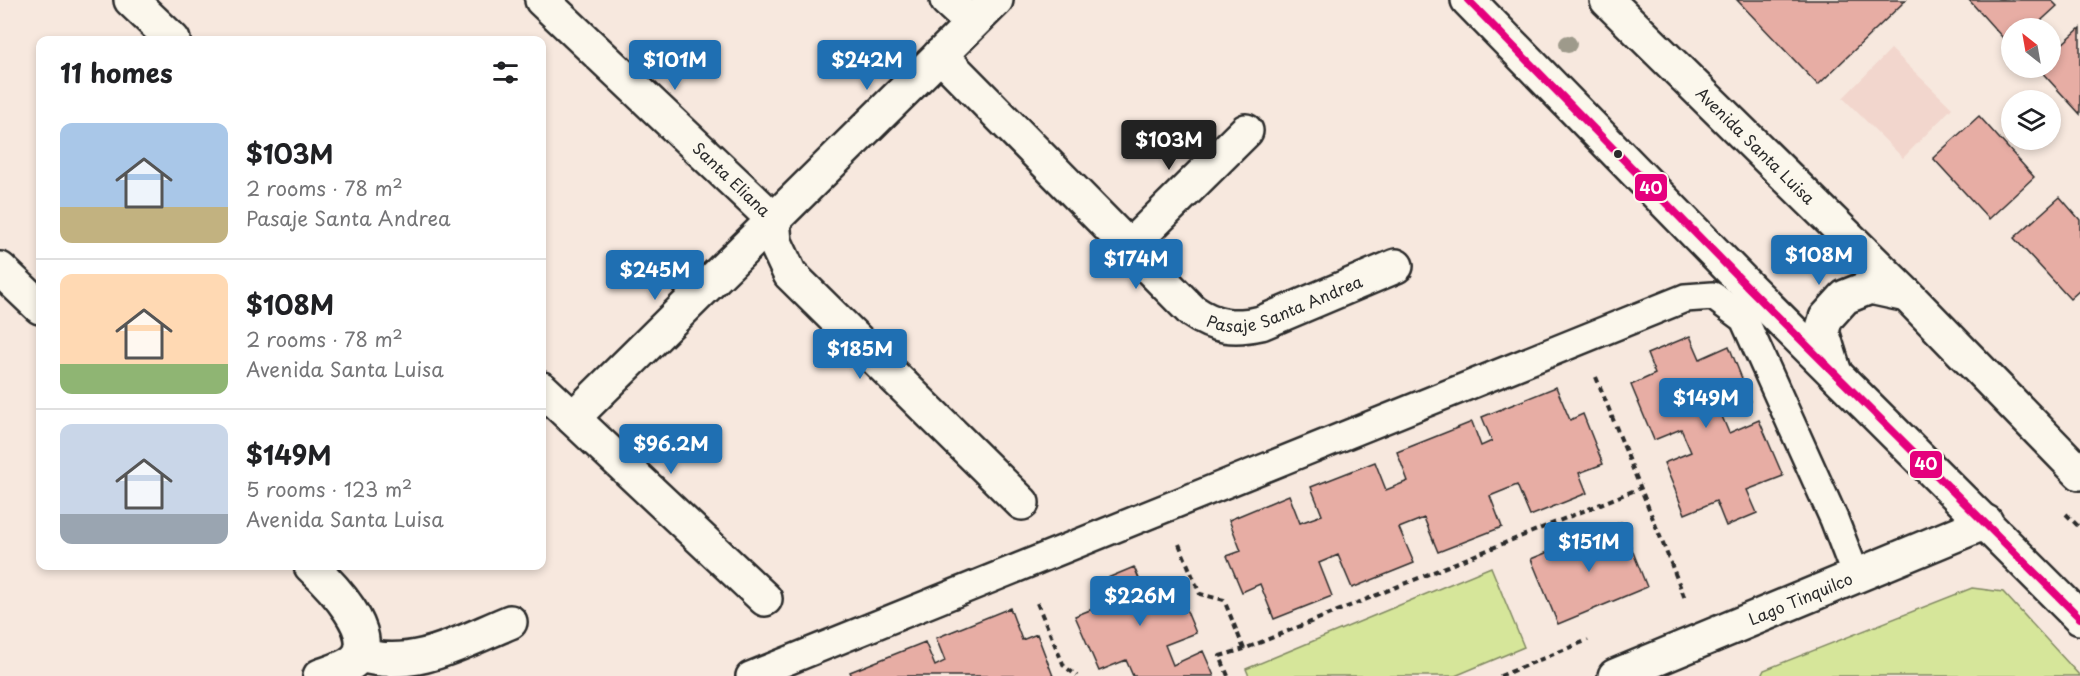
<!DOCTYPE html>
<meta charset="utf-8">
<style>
:root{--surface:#fff;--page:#f2f2f2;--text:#202124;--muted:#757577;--line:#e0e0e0;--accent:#1f6fb2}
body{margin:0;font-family:"Playpen Sans",sans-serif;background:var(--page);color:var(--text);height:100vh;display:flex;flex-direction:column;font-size:22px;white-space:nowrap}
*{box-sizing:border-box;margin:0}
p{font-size:20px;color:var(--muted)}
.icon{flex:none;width:33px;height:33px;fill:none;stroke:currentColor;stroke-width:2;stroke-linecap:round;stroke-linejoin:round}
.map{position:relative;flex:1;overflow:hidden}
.drawer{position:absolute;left:36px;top:36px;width:510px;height:534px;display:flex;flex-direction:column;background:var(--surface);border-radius:12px;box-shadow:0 3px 9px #0003}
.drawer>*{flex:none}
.needle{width:39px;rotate:329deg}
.fabs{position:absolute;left:2001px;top:18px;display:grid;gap:12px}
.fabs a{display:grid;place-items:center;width:60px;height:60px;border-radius:50%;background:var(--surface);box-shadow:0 3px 9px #0003;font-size:30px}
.price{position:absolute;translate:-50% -51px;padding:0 14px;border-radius:6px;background:var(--accent);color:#fff;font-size:20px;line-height:39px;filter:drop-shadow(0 2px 3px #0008)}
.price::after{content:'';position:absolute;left:50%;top:36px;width:18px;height:14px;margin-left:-9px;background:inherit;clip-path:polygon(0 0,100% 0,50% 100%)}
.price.current{background:#222;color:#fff}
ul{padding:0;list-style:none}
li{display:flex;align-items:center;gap:18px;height:150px;padding:0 24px}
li+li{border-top:2px solid var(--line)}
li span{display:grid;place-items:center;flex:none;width:168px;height:120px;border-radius:12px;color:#555}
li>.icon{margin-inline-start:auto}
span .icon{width:72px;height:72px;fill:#fffc;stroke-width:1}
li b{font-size:26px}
h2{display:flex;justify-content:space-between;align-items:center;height:72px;padding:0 24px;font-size:26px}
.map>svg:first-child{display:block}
.built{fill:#f2d6cd}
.green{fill:#d6e69a;stroke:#808862;stroke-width:1.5}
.building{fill:#e7ada4;stroke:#2b2b2b;stroke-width:1.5}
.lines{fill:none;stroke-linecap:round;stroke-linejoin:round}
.lane-casing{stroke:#2b2b2b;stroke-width:32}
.street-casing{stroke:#2b2b2b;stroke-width:38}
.secondary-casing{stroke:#2b2b2b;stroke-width:38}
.path{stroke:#2b2b2b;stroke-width:4;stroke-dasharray:6 4.5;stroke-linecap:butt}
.lane{stroke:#fbf7ec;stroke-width:27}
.street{stroke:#fbf7ec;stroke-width:33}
.secondary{stroke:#fbf7ec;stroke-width:33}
.bus-1-casing{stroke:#fbf7ec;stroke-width:12}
.bus-1{stroke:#e5007d;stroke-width:8}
.tree{fill:#9e9a8b}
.bus-dot{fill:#2b2b2b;stroke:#fbf7ec;stroke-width:2}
.labels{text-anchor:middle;stroke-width:4.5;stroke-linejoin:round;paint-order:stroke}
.street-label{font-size:16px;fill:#2b2b2b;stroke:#fbf7ec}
.line-badge{stroke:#fbf7ec;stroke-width:2}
.badge-label{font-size:16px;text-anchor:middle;font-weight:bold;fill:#fff}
</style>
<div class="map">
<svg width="2080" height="676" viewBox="0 0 2080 676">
<rect width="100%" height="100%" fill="#f7e8de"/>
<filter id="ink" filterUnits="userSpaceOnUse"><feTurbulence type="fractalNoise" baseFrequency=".0167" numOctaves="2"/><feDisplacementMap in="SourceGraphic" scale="12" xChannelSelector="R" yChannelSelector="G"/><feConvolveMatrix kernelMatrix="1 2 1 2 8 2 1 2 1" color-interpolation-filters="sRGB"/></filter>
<g filter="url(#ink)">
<!-- built -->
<path class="built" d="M1891,49l61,59 -49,50 -60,-60z"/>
<!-- green -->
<path class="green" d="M1491,567l33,80 -69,29h-206l-3,-7z
M1972,588l31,4 77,84h-319l3,-6z"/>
<!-- building -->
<path class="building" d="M1737,0h169l-88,85z
M1969,0h82l6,6 -24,22h-21l-1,19z
M2080,28v86l-42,-46h12v-13z
M1979,116l55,61 -45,42 -56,-61z
M2060,197l20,23v70l-10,9 -56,-61z
M1690,336l10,23 29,-13 22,55 -30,13 8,19 30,-13 24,56 -36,14 10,23 -31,13 -10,-25 -31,13 -21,-51 27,-11 -10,-23 -27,11 -23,-55 24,-11 -8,-20z
M1556,387l14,33 13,-6 20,50 -24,9 8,20 -57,23 -13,-31 -27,11 12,31 -64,25 -14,-34 -25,10 15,35 -62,25 -14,-33 -19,8 13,33 -58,23 -14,-35 -18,8 -15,-36 14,-5 -12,-31 60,-25 11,28 22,-8 -11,-28 64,-25 11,28 22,-9 -11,-29 75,-30 9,24 11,-5 -10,-24z
M1621,522l26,65 -89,37 -27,-65z
M1134,567l10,23 29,-12 23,55 -31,12 8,20 30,-14 11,25h-81l-7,-16 -27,11 -24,-55 25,-10 -9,-21z
M1010,608l12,32 15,-6 16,42h-201l-2,-4 75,-30 10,24 10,-5 -9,-23z"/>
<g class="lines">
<!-- lane casing -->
<g class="lane-casing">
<path id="lane" d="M750,676l935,-378 28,-2 31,23 90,200 22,57"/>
</g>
<!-- street casing -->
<g class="street-casing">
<g id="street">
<path d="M131,0l42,40"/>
<path id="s1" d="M542,0l231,219"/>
<path d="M947,0l25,23"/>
<path id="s2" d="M940,55l252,256c23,16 42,18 69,12l135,-57"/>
<path d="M773,219l2,23 15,32 232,229"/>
<path d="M1129,247l117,-116"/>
<path d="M0,269l40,38"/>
<path d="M542,389l223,210"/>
<path d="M573,418l423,-418"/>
<path d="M311,566c18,17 70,69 44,94 -8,8 -24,12 -35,16"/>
<path d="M360,655c54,16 101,-13 150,-33"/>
<path id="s3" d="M1615,676l371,-154"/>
</g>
</g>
<!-- secondary casing -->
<g class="secondary-casing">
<g id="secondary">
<path d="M1468,0l280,287 332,331"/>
<path id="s4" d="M1607,0l300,295 173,178"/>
<path d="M1834,370l-12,-39 4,-13 19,-21 25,-10 37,8"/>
</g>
</g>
<!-- path -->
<path class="path" d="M1596,377l90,224
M2066,514l14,14
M1179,544l21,50 24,6 20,49 396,-161
M1037,603l27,63 13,10
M1228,676l-8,-20 24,-7
M1500,676l88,-36"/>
<!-- lane -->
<use href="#lane" class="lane"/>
<!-- street -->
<use href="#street" class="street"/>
<!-- secondary -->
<use href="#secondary" class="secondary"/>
<!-- bus-1 casing -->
<g class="bus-1-casing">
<path id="bus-1" d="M1468,0l280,287 332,331"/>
</g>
<!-- bus-1 -->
<use href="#bus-1" class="bus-1"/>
</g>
<!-- trees -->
<circle class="tree" cx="1568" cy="44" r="9"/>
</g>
<!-- markers -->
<circle class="bus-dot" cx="1618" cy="154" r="5"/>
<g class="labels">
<!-- street labels -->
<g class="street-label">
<text dy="6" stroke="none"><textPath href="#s4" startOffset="208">Avenida Santa Luisa</textPath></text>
<text dy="6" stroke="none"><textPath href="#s1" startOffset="261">Santa Eliana</textPath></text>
<text dy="6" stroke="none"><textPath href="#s2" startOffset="459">Pasaje Santa Andrea</textPath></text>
<text dy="6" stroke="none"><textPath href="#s3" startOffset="201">Lago Tinquilco</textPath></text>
</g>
</g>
<g class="line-badge">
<rect x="1634" y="173" width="34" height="29" rx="6" fill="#e5007d"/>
<rect x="1909" y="450" width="34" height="29" rx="6" fill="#e5007d"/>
</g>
<g class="badge-label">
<text x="1651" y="194">40</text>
<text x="1926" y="470">40</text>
</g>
</svg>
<div class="fabs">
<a><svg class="needle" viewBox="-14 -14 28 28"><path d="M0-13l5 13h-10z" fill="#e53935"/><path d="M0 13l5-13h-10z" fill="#757577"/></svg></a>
<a><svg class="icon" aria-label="layers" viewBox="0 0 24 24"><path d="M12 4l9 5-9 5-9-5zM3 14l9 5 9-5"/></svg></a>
</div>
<b class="price" style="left:675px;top:91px">$101M</b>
<b class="price" style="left:867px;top:91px">$242M</b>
<b class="price current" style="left:1169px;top:171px">$103M</b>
<b class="price" style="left:1819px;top:286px">$108M</b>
<b class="price" style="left:1136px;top:290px">$174M</b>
<b class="price" style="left:655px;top:301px">$245M</b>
<b class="price" style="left:860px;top:380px">$185M</b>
<b class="price" style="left:1706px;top:429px">$149M</b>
<b class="price" style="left:671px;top:475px">$96.2M</b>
<b class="price" style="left:1589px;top:573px">$151M</b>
<b class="price" style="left:1140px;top:627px">$226M</b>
<section class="drawer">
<h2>11 homes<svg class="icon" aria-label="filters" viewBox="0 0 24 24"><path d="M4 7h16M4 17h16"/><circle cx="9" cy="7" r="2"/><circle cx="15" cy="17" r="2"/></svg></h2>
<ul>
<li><span style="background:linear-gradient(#a9c7e8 70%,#c2b280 0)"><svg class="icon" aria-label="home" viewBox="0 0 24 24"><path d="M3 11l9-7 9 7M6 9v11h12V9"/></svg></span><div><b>$103M</b><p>2 rooms · 78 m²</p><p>Pasaje Santa Andrea</p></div></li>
<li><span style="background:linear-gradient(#ffd9b3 75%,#8fb573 0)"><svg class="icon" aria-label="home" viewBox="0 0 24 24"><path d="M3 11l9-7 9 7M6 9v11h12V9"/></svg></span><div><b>$108M</b><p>2 rooms · 78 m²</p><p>Avenida Santa Luisa</p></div></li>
<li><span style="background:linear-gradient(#c9d6e8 75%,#9aa5b1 0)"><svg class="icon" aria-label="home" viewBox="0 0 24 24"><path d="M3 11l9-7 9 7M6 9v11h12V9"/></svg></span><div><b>$149M</b><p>5 rooms · 123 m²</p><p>Avenida Santa Luisa</p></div></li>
</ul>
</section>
</div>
